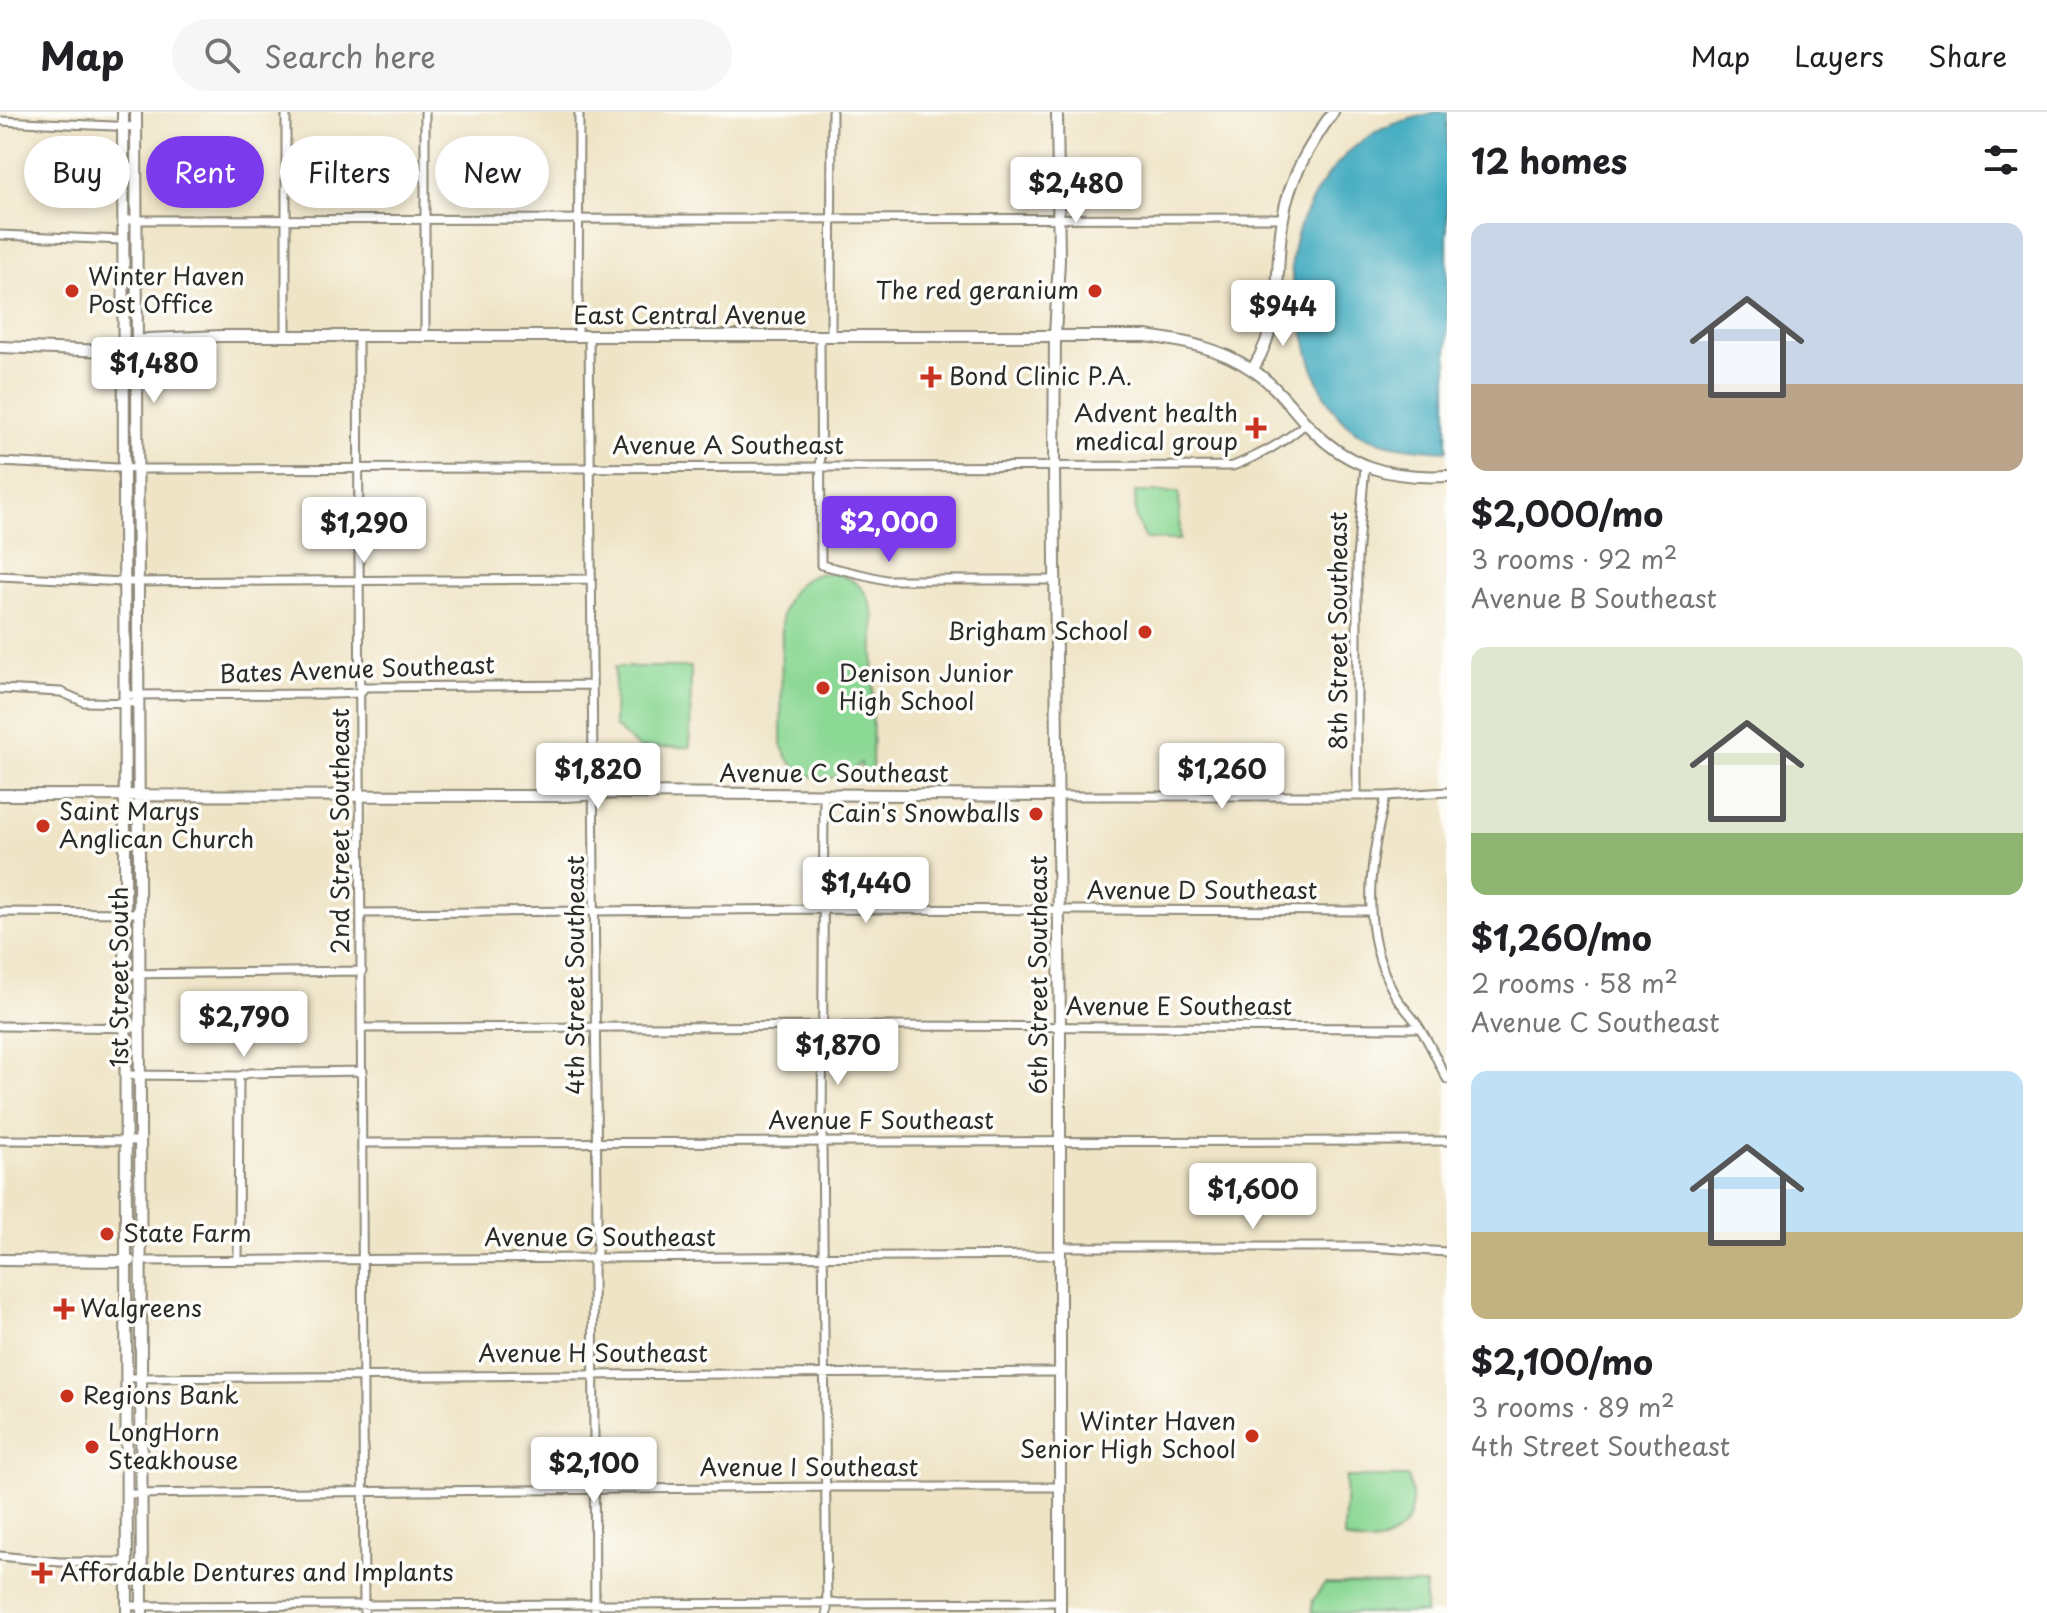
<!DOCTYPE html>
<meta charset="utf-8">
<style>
:root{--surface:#fff;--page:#f6f6f6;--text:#202124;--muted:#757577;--line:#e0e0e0;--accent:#7c3aed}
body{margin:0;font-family:"Playpen Sans",sans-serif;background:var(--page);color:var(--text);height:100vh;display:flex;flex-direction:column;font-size:30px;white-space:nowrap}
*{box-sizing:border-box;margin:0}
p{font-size:26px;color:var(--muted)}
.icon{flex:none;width:44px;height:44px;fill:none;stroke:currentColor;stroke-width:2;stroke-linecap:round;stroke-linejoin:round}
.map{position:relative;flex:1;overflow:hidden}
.details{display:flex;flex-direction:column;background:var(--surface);width:600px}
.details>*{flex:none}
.guide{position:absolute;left:24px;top:24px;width:760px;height:72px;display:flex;gap:16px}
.price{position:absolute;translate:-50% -68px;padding:0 18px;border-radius:8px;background:#fff;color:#222;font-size:26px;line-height:52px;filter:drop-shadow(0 2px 4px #0008)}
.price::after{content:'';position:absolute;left:50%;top:48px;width:24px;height:18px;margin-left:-12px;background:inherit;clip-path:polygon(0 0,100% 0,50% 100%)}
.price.selected{background:var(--accent);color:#fff}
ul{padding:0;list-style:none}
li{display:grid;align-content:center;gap:16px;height:424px;padding:0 24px}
li span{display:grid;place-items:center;height:248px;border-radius:16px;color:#555}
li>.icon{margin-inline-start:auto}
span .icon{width:144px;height:144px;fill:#fffc;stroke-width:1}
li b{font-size:34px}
h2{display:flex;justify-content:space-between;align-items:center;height:96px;padding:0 24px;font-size:34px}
.tag{padding:0 28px;border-radius:36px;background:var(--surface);box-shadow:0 4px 12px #0003;font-size:28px;line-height:72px}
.tag.selected{background:var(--accent);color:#fff}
header{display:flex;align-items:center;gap:48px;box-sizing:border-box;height:112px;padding:0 40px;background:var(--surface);border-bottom:2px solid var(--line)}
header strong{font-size:38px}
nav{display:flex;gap:44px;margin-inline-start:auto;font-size:28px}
.search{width:560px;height:72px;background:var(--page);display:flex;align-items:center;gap:20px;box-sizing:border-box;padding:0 28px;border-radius:44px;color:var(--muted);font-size:30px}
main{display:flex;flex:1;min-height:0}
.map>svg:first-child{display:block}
.green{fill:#8cd895;stroke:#5c8260;stroke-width:2}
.water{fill:#41aac0;stroke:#366a76;stroke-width:2}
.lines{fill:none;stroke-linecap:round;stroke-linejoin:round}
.street-casing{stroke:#8d8878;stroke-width:11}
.secondary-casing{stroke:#8d8878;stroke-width:14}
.street{stroke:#fff;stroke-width:7}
.secondary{stroke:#fff;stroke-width:10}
.poi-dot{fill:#c8321e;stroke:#fdfcf7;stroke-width:3}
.labels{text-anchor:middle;stroke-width:7;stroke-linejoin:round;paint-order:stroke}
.poi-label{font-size:24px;fill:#2b2b2b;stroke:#fdfcf7;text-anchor:start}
.street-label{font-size:24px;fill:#2b2b2b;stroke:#fdfcf7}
</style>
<header>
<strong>Map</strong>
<div class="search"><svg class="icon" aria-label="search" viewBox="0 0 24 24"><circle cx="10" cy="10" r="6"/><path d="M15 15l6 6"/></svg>Search here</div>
<nav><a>Map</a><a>Layers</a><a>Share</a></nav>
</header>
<main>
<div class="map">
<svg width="1447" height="1501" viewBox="0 0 1447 1501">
<rect width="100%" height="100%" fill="#fdfcf7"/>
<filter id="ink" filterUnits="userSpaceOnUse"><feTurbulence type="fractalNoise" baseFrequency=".0125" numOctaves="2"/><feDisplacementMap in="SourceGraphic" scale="16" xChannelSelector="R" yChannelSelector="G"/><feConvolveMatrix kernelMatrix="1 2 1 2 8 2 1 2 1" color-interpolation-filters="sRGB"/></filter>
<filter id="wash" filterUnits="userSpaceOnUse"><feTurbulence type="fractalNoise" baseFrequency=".006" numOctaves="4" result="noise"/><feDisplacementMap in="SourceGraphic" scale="32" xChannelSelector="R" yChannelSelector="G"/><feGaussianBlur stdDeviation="1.8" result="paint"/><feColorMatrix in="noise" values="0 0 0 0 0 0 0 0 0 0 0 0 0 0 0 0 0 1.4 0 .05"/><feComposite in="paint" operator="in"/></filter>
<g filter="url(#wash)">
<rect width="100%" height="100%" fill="#efe4c6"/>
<!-- green -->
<path class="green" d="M1135,380h44l1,48 -34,-1 -10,-20z
M823,461c29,0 48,17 51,46l-2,157h-10l-1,-13c-27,26 -68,18 -80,-19l1,-129c6,-23 17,-38 41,-42z
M615,555h76l-1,80 -51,1 -25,-22z
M1346,1365h62c11,31 -1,63 -38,66 -9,1 -18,-3 -26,-5z
M1325,1472l101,1 -1,28h-113l1,-13z"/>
<!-- water -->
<path class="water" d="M1436,0h11v338l-3,1c-25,-2 -54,-4 -78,-14 -36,-17 -52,-59 -60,-95 -5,-21 -13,-44 -14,-65 -4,-50 35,-114 76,-140 20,-13 45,-19 68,-25z"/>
</g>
<g filter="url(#ink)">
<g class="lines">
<!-- street casing -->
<g class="street-casing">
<path id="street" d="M425,0v224
M0,9l136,6
M123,108l1160,-2
M0,123l123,5
M831,223l1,-223
M286,224v-224
M358,224l6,1277
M578,224l1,-224
M589,224l8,862v54l-4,7 2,354
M820,224l1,229 65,15h170
M0,350l138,7 1095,-3c27,-11 51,-23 73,-43
M0,464l124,6 467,-3
M0,577l61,3 23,10 55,1
M124,583l210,-1 26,-1 5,-6 227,-2
M824,681l-2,348 5,472
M1059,684h327l61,-4
M1357,684v-238l8,-92
M1386,684c-17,66 -27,136 9,199 7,12 19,22 26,35 10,15 17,33 26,49
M0,800l139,1
M362,801l462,-4 546,2
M125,862l237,-3
M0,914l140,2
M363,916l516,-2 541,2
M125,963l114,1 11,-3 113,-2
M0,1028l140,1
M363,1031l1084,-2
M1059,1135h311l77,5
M238,1148l1,-184
M141,1149l918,-6
M126,1266l933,-6
M126,1382l700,-7h234
M0,1444l59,6h68
M127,1494l933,-4"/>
</g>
<!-- secondary casing -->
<g class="secondary-casing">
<path id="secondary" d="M123,0l4,1501
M136,0l6,1501
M1057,0l2,148 -4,76 -1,131 6,559v587
M0,235l109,4 39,-12 74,-3h924c38,5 73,12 105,33 21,13 37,34 53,52 40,45 83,58 143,55
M1253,257c33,-57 20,-91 30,-151 6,-40 27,-73 50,-106
M0,683l565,1 53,-3 441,3
M0,1148l130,1"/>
</g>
<!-- street -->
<use href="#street" class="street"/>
<!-- secondary -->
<use href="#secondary" class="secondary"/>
</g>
</g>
<!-- markers -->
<g class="poi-dot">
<circle cx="72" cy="179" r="8"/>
<circle cx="1095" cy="179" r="8"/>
<path d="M927 253h8v8h8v8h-8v8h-8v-8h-8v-8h8z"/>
<path d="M1252 304h8v8h8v8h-8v8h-8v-8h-8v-8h8z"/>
<circle cx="1145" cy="520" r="8"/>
<circle cx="823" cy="576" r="8"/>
<circle cx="1036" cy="702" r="8"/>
<circle cx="43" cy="714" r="8"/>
<circle cx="107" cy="1122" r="8"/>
<path d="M60 1185h8v8h8v8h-8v8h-8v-8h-8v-8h8z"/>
<circle cx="67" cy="1284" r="8"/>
<circle cx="1252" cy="1324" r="8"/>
<circle cx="92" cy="1335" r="8"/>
<path d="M38 1449h8v8h8v8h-8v8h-8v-8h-8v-8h8z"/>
</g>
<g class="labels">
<!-- poi labels -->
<g class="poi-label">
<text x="88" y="173">Winter Haven<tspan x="88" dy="28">Post Office</tspan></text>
<text x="1079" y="187" text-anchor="end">The red geranium</text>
<text x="949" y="273">Bond Clinic P.A.</text>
<text x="1238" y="310" text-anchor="end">Advent health<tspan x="1238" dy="28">medical group</tspan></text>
<text x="1129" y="528" text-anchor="end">Brigham School</text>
<text x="839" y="570">Denison Junior<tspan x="839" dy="28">High School</tspan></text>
<text x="59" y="708">Saint Marys<tspan x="59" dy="28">Anglican Church</tspan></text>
<text x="1020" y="710" text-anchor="end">Cain's Snowballs</text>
<text x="123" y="1130">State Farm</text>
<text x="80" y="1205">Walgreens</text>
<text x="83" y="1292">Regions Bank</text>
<text x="1236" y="1318" text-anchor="end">Winter Haven<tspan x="1236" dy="28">Senior High School</tspan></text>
<text x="108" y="1329">LongHorn<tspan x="108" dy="28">Steakhouse</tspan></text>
<text x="60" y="1469">Affordable Dentures and Implants</text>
</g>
<!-- street labels -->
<g class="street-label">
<text x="690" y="212">East Central Avenue</text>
<text x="728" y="342">Avenue A Southeast</text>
<text transform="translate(1339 519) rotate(-90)" y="8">8th Street Southeast</text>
<text transform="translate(357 558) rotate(-2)" y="8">Bates Avenue Southeast</text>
<text x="834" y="670">Avenue C Southeast</text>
<text transform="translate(341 719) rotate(-90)" y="8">2nd Street Southeast</text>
<text x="1202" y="787">Avenue D Southeast</text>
<text transform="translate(576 863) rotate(-90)" y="8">4th Street Southeast</text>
<text transform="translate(1039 863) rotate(-90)" y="8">6th Street Southeast</text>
<text transform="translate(120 865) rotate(-90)" y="8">1st Street South</text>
<text x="1179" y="903">Avenue E Southeast</text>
<text x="881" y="1017">Avenue F Southeast</text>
<text x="600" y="1134">Avenue G Southeast</text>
<text x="593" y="1250">Avenue H Southeast</text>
<text x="809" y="1364">Avenue I Southeast</text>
</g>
</g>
</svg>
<b class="price" style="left:1076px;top:113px">$2,480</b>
<b class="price" style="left:1283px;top:236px">$944</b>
<b class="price" style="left:154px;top:293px">$1,480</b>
<b class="price selected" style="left:889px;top:452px">$2,000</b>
<b class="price" style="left:364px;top:453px">$1,290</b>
<b class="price" style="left:598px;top:699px">$1,820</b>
<b class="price" style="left:1222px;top:699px">$1,260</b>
<b class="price" style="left:866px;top:813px">$1,440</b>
<b class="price" style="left:244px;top:947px">$2,790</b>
<b class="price" style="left:838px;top:975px">$1,870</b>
<b class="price" style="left:1253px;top:1119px">$1,600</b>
<b class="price" style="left:594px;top:1393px">$2,100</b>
<div class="guide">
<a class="tag">Buy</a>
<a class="tag selected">Rent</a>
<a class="tag">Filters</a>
<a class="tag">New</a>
</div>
</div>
<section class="details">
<h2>12 homes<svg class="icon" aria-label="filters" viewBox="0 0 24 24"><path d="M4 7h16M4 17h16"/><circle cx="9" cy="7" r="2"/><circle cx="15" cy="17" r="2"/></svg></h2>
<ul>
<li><span style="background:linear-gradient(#c9d6e8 65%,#b9a48a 0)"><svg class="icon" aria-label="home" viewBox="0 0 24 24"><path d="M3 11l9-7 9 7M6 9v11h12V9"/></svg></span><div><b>$2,000/mo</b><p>3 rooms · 92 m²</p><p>Avenue B Southeast</p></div></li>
<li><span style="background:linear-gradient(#dfe7d0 75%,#8fb573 0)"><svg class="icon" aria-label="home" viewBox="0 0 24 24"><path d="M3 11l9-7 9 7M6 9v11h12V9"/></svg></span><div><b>$1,260/mo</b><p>2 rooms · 58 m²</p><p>Avenue C Southeast</p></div></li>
<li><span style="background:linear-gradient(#bfe0f5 65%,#c2b280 0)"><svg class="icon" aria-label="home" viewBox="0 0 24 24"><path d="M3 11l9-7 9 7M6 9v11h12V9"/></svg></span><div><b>$2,100/mo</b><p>3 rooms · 89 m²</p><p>4th Street Southeast</p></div></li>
</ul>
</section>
</main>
